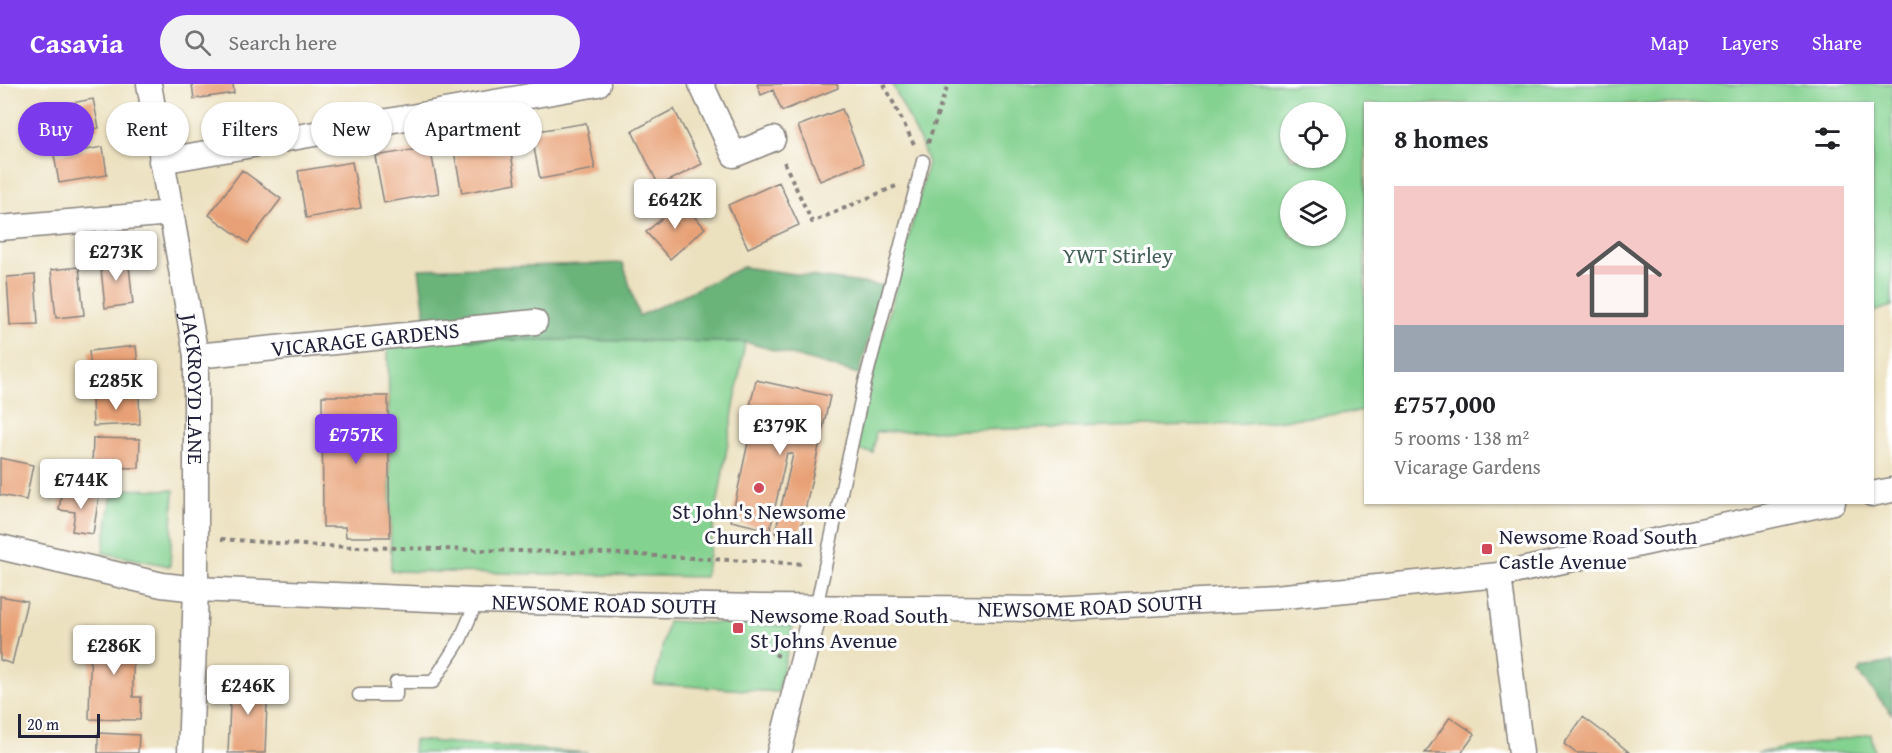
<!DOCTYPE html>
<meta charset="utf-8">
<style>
:root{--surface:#fff;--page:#f2f2f2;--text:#202124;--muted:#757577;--line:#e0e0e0;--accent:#7c3aed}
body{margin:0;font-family:"Gentium Book Plus",serif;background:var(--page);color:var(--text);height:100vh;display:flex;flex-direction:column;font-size:22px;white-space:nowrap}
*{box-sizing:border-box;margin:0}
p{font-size:20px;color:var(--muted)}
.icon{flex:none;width:33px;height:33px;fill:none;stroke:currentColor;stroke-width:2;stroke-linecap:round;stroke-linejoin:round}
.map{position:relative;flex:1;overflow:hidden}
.drawer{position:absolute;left:1364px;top:18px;width:510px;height:402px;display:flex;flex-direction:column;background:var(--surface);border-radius:0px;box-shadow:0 2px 4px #0004}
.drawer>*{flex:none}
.top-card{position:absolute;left:18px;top:18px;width:570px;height:54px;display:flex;gap:12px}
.tools{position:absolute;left:1280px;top:18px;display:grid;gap:12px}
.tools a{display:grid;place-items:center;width:66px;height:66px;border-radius:50%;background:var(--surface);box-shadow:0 2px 4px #0004;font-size:30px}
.scale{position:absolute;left:18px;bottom:15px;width:82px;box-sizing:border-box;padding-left:6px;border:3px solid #22223b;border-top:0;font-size:16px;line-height:21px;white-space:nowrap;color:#22223b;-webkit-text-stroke:4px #fff;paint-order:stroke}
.price{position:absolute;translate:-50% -51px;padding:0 14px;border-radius:6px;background:#fff;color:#222;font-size:20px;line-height:39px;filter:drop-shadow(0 2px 3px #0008)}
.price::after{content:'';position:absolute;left:50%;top:36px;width:18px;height:14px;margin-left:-9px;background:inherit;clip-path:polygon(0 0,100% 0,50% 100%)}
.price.current{background:var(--accent);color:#fff}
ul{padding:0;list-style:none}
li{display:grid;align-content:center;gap:12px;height:318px;padding:0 30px}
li+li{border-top:2px solid var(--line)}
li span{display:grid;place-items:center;height:186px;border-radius:0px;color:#555}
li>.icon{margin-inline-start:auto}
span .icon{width:108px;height:108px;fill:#fffc;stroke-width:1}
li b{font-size:26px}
h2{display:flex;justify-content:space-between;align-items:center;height:72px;padding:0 30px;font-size:26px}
.tag{padding:0 21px;border-radius:27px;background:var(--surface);box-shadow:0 2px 4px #0004;font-size:21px;line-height:54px}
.tag.current{background:var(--accent);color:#fff}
header{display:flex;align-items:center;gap:36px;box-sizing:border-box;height:84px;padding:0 30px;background:var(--accent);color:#fff}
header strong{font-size:28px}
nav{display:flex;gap:33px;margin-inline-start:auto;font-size:21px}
.search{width:420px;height:54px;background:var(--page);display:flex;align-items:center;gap:15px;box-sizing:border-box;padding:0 21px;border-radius:33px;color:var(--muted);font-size:22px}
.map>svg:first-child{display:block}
.green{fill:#84d290;stroke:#537a66;stroke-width:1.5;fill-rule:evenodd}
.forest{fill:#6bb47a;stroke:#466b5a;stroke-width:1.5}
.building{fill:#e8a176}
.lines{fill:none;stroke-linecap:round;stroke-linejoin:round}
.service-casing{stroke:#87827d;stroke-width:15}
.minor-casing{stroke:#87827d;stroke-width:27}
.path{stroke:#87827d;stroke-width:4;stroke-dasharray:4.5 4.5;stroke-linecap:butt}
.service{stroke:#fff;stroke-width:12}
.minor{stroke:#fff;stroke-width:24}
.poi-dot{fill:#d1495b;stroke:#fff;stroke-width:2}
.labels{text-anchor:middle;stroke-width:6;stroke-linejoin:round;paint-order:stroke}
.park-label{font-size:22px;fill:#446059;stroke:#fff}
.street-label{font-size:22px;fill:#22223b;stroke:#fff}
.poi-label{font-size:22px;fill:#22223b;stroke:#fff;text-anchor:start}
</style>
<header>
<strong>Casavia</strong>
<div class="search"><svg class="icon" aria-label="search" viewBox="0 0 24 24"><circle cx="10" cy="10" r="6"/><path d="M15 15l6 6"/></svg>Search here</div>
<nav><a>Map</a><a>Layers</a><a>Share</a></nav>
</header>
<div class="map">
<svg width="1892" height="669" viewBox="0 0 1892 669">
<rect width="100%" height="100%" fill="#fff"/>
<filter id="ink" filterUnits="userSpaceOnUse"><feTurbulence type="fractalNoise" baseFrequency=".0167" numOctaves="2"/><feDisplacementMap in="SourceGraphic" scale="12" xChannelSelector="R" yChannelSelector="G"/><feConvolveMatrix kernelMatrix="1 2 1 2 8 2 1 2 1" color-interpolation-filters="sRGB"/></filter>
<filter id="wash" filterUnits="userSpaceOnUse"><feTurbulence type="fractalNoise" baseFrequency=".008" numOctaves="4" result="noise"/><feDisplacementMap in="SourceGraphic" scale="24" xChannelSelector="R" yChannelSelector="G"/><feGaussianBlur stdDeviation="1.35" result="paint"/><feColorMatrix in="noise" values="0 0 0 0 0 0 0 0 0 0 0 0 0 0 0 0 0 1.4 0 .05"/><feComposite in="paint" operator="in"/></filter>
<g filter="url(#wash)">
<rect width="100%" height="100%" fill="#ece1bf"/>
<!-- green -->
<path class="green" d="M892,0h1000v222l-20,6v-208h-507v307l-119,13 -370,8 -3,21 -19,-4 74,-286 -8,-22zM1290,28h45v46h-45zM1290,106h45v46h-45z
M428,255l317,3 -40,235 -314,-6 -3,-228z
M113,405l61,1 -4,76 -67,-13z
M668,537l125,5 -15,66 -124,-8z
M1871,650l4,19h-118z
M414,656l174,13h-175z"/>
<!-- forest -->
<path class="forest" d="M623,179l16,53 104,-49 140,19 -24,88 -114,-32 -317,-3 -9,-70z
M1892,578v52l-34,-41 3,-5z"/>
<g id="blocks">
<!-- building -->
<path class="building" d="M192,0h41l1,9 -40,6z
M757,0h80l1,4 -56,23 -9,-21 -12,5z
M93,15l6,29 -38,8 -6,-30z
M674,25l28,55 -43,22 -27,-55z
M842,25l22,54 -44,18 -22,-55z
M586,39l9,46 -55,10 -9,-47z
M508,52l8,47 -54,10 -9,-47z
M103,63l4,28 -48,8 -5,-28z
M430,63l9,46 -55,10 -9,-47z
M352,78l9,46 -55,10 -8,-47z
M242,86l39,29 -33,44 -39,-28z
M779,98l20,43 -51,23 -20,-43z
M681,118l24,26 -35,31 -24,-27z
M128,172l5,48 -28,4 -5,-49z
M79,183l5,48 -28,3 -5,-48z
M35,191l3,49 -28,1 -3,-48z
M136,262l3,29 -47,4 -3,-28z
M756,296l74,16 -31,142 -24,-5 18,-79 -6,-1 -17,77 -39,-9 21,-97 -6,-1z
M139,312l1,28 -47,2 -1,-28z
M322,312h66l2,141h-44l-1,-10h-22z
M93,354l47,1 -1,29 -47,-1z
M0,374l33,7 -7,35 -26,-5z
M62,406l37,6 -6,38 -21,-3 3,-19 -16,-2z
M0,512l27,5 -15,63 -12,-4z
M91,547h50v21h-8v45h8l-1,23 -51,-1z
M231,594l37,2 -3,73h-37z
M1450,633l25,17 -13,18 2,1h-39z
M1583,633l35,26 12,10h-54l-12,-9z
M98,649l41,2 -1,18h-40z"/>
</g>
</g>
<g filter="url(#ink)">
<use href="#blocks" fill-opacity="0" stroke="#87827d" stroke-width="1.5"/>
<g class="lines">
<!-- service casing -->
<g class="service-casing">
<path id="service" d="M816,524l49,-226 58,-221
M359,611h37v-13h37l27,-42 17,-39"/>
</g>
<!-- minor casing -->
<g class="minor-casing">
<g id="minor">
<path id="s1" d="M149,0l47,272v233l-6,164"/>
<path d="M701,0l33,71 39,-16"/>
<path d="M161,77l437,-77"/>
<path d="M0,144l171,-15"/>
<path id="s2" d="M196,272l339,-34"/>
<path d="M1872,410l20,-4"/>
<path id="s3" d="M0,463l162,38 34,4 281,12 283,6 291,2 224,-12 224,-22 334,-73"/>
<path d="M1499,491l22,178"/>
<path d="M779,669l37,-145"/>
</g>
</g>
<!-- path -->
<path class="path" d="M884,0l30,60
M928,59l20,-59
M784,78l28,60 84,-36
M221,455l97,7 283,7 204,11
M760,548c1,8 11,21 19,24"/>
<!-- service -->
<use href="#service" class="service"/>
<!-- minor -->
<use href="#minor" class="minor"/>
</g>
</g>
<!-- markers -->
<g class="poi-dot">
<circle cx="759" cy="404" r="6"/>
<rect x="1481" y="459" width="12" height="12" rx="3"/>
<rect x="732" y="538" width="12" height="12" rx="3"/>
</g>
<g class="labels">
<!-- park labels -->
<g class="park-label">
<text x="1118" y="179">YWT Stirley</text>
</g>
<!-- street labels -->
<g class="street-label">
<text dy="8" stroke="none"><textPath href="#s2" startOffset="170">VICARAGE GARDENS</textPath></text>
<text dy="8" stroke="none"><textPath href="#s1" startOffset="309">JACKROYD LANE</textPath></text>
<text dy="8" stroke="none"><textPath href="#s3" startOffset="609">NEWSOME ROAD SOUTH</textPath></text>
<text dy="8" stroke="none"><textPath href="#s3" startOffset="1095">NEWSOME ROAD SOUTH</textPath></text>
</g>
<!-- poi labels -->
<g class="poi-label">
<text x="759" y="435" text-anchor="middle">St John's Newsome<tspan x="759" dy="25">Church Hall</tspan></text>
<text x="1499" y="460">Newsome Road South<tspan x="1499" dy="25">Castle Avenue</tspan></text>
<text x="750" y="539">Newsome Road South<tspan x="750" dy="25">St Johns Avenue</tspan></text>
</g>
</g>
</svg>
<div class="tools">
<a><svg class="icon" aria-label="locate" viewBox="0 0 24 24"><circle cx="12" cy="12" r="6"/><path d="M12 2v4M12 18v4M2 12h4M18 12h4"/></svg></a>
<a><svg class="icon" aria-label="layers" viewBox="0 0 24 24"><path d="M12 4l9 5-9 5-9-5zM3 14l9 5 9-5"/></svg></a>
</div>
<div class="scale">20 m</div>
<b class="price" style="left:675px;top:146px">£642K</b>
<b class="price" style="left:116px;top:198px">£273K</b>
<b class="price" style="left:116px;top:327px">£285K</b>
<b class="price" style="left:780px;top:372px">£379K</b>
<b class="price current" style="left:356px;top:381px">£757K</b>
<b class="price" style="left:81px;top:426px">£744K</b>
<b class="price" style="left:114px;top:592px">£286K</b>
<b class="price" style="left:248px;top:632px">£246K</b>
<div class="top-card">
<a class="tag current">Buy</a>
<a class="tag">Rent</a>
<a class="tag">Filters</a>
<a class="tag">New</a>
<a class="tag">Apartment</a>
</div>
<section class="drawer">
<h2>8 homes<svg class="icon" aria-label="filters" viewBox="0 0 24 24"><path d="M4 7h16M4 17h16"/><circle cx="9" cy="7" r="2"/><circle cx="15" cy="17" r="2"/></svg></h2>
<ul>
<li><span style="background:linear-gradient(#f6c9c9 75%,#9aa5b1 0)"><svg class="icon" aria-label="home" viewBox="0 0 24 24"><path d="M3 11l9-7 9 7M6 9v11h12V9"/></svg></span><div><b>£757,000</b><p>5 rooms · 138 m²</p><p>Vicarage Gardens</p></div></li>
</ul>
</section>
</div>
